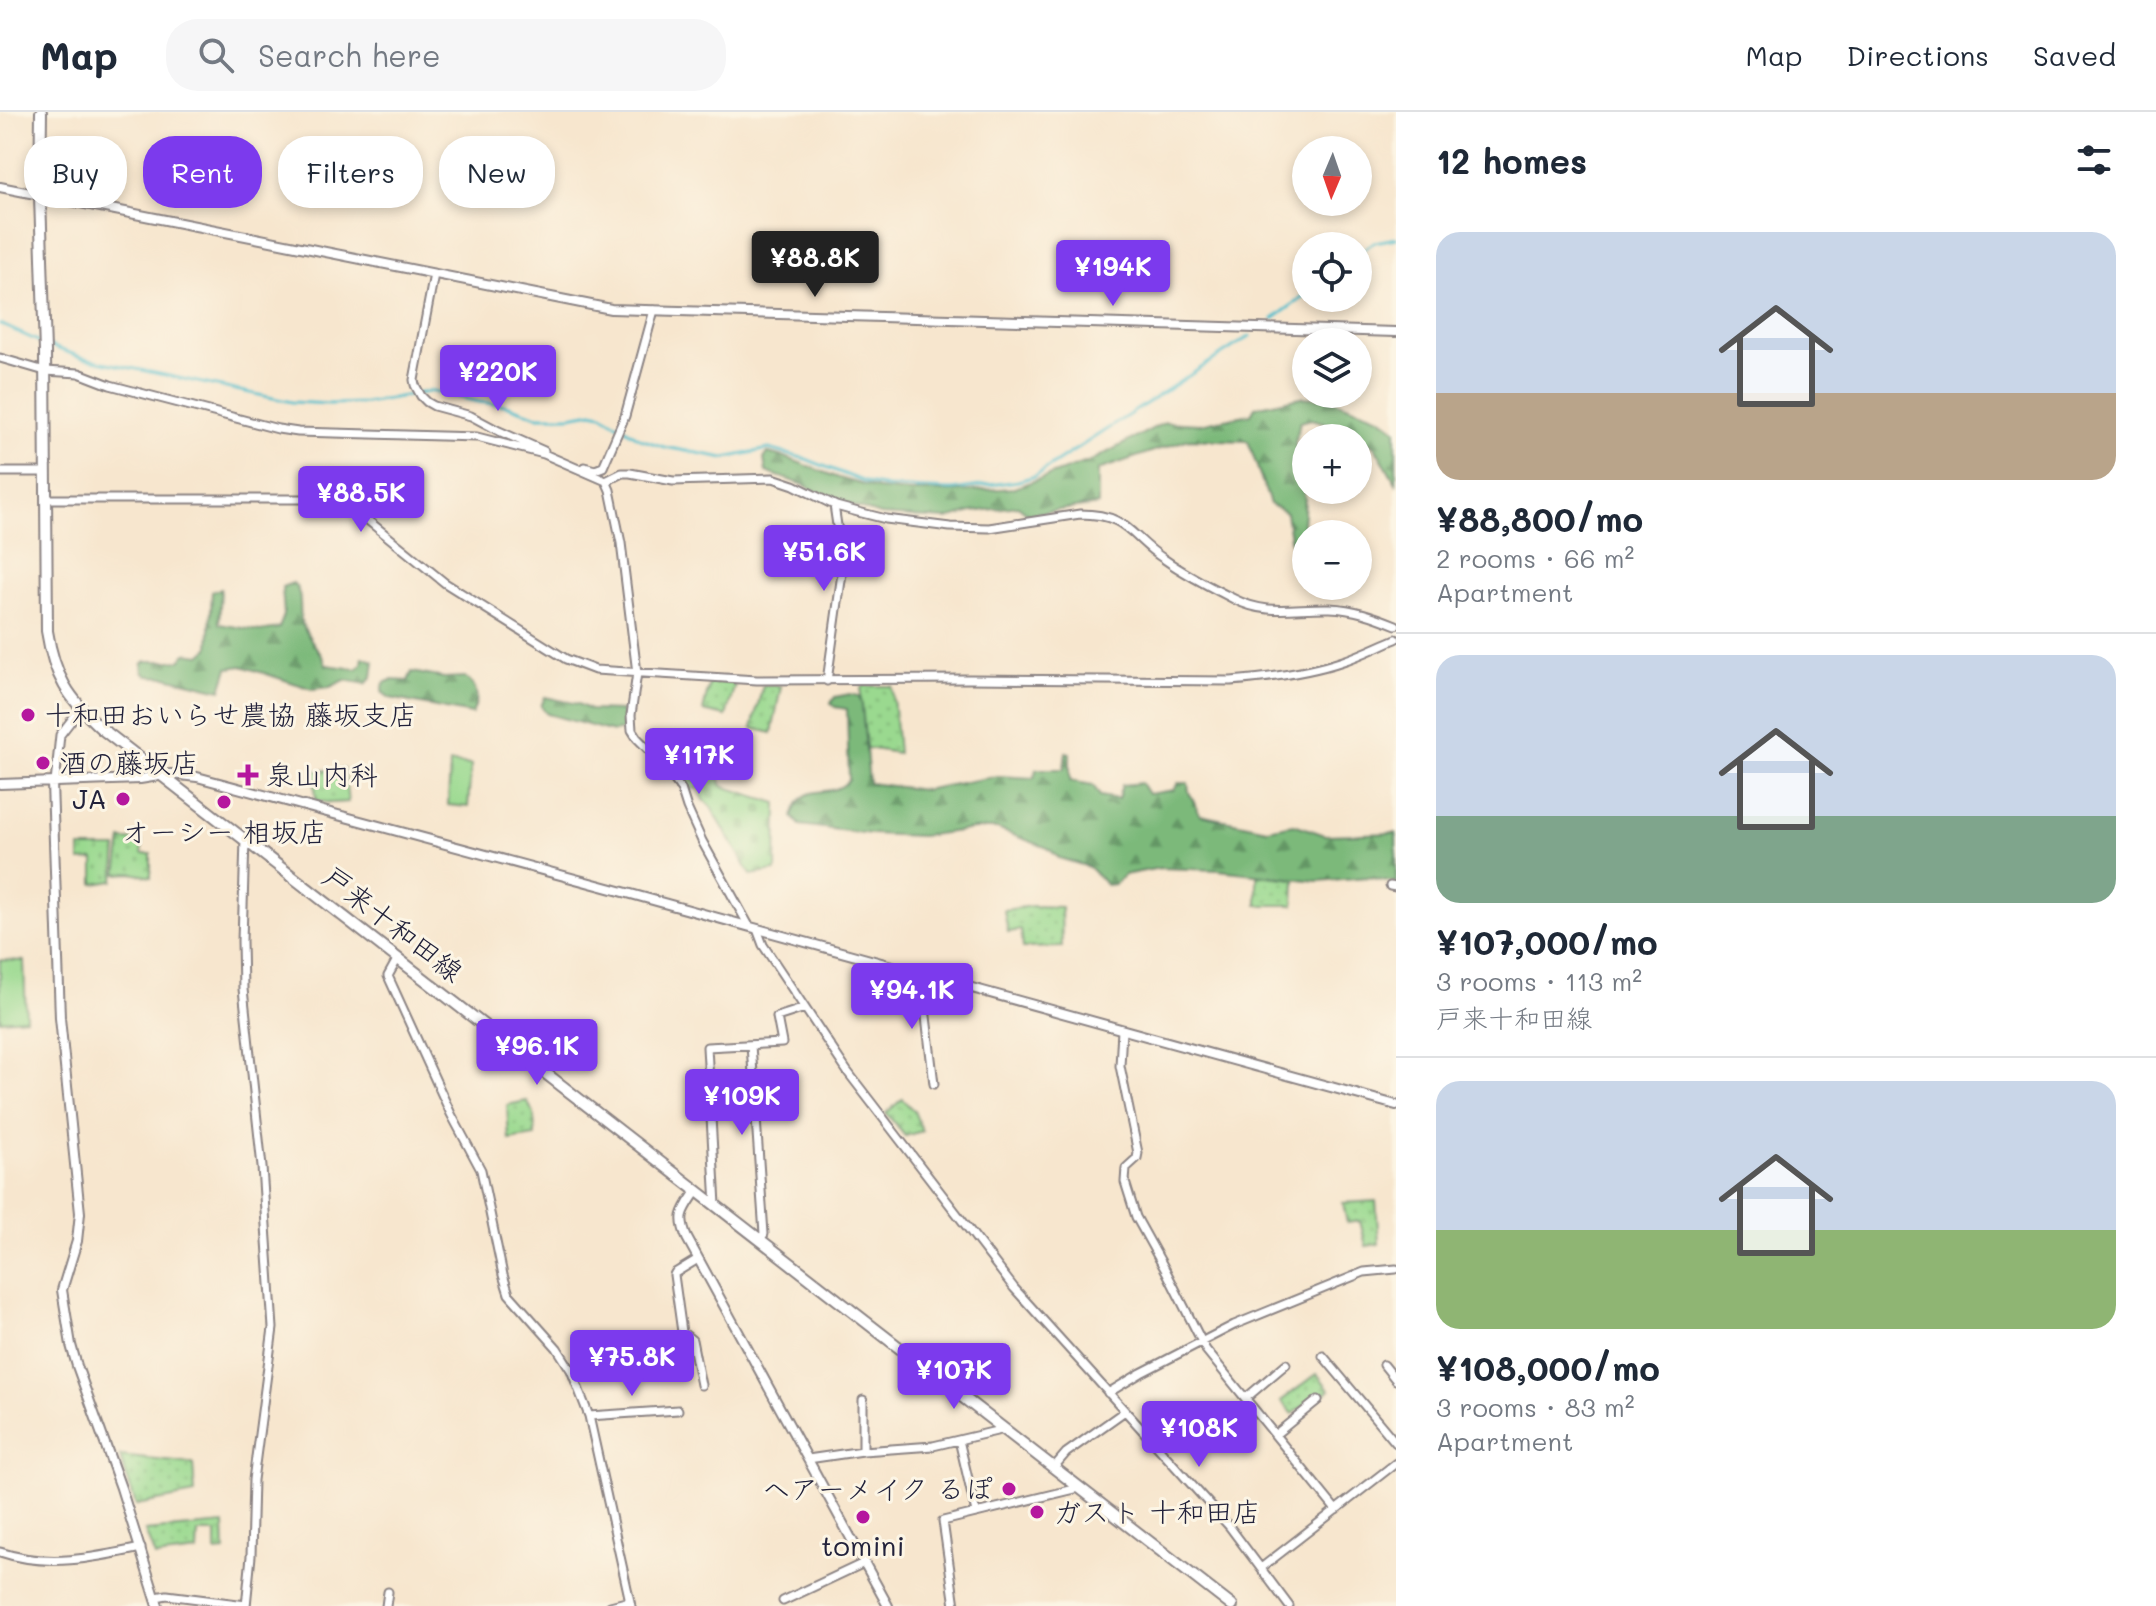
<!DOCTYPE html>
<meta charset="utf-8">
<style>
:root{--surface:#fff;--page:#f6f6f7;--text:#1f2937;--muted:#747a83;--line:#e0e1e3;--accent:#7c3aed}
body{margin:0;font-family:Mali,"Klee One",sans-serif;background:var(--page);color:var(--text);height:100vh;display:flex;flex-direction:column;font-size:30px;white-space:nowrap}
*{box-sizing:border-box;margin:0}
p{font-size:26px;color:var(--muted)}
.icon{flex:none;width:44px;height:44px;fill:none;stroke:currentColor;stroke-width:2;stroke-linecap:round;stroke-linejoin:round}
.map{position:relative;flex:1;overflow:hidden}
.side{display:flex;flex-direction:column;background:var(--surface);width:760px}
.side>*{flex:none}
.banner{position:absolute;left:24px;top:24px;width:760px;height:72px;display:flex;gap:16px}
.needle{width:52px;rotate:182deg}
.buttons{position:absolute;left:1292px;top:24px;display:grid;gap:16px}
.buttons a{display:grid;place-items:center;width:80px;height:80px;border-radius:50%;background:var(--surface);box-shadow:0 4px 12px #0003;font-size:40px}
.price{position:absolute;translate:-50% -68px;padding:0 18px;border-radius:8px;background:var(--accent);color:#fff;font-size:26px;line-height:52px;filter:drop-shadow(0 2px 4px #0008)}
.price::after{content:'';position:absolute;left:50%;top:48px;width:24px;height:18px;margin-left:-12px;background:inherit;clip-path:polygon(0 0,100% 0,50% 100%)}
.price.active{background:#222;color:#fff}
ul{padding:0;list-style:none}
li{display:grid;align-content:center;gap:16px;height:424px;padding:0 40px}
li+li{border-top:2px solid var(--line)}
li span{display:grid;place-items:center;height:248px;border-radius:24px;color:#555}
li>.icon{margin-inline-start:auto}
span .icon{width:144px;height:144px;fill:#fffc;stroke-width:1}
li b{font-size:34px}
h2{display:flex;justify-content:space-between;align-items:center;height:96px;padding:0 40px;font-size:34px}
.chip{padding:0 28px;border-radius:32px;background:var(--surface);box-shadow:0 4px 12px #0003;font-size:28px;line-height:72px}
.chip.active{background:var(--accent);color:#fff}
header{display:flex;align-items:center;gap:48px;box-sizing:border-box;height:112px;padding:0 40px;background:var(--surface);border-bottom:2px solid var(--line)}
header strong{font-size:38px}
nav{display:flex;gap:44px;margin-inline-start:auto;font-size:28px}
.search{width:560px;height:72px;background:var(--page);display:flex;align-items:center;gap:20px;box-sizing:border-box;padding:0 28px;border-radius:32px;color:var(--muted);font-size:30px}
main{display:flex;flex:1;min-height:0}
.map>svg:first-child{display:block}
.grass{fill:url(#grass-dots);stroke:#5e7e65;stroke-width:2}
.forest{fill:url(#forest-firs);stroke:#4e6e5a;stroke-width:2}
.cemetery{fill:url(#cemetery-stones);stroke:#5e7e65;stroke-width:2}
.park{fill:#9ad98f;stroke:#5e7e65;stroke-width:2}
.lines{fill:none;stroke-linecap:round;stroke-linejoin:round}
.stream{stroke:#52becc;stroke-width:3}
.minor-casing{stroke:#8c8484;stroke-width:11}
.tertiary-casing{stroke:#8c8484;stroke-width:12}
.secondary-casing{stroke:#8c8484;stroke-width:14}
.minor{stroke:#fff;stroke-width:7}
.tertiary{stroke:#fff;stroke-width:8}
.secondary{stroke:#fff;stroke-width:10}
.poi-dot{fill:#b5179e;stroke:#fcf5e5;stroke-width:3}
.labels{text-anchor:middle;stroke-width:6;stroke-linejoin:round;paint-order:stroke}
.poi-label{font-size:28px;fill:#22223b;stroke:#fcf5e5;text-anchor:start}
.street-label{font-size:28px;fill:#22223b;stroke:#fcf5e5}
</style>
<header>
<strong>Map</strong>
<div class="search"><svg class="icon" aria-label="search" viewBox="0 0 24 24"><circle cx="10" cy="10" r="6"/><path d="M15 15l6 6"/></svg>Search here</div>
<nav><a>Map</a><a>Directions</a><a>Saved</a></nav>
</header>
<main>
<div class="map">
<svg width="1396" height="1494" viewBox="0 0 1396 1494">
<defs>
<pattern id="grass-dots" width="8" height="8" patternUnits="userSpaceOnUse" patternTransform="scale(2)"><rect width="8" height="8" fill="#9ad98f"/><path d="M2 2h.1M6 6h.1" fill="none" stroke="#84ba7c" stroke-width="1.8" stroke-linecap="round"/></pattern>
<pattern id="forest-firs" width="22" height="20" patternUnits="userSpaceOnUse" patternTransform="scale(2)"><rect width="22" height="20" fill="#7bb97a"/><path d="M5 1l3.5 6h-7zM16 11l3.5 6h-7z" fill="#649665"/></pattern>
<pattern id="cemetery-stones" width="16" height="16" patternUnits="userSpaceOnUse" patternTransform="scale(2)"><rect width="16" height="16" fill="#9ad98f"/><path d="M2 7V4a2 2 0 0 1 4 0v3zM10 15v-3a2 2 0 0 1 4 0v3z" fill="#84ba7c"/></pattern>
</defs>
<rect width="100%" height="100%" fill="#fcf5e5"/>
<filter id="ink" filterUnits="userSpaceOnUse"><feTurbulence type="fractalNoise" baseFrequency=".0125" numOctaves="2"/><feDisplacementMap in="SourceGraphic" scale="16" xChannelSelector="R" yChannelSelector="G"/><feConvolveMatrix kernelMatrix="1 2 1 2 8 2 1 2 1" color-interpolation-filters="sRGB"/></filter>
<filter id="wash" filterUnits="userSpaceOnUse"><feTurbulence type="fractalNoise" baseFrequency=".006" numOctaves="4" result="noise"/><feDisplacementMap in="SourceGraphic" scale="32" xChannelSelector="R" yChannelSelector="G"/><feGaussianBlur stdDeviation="1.8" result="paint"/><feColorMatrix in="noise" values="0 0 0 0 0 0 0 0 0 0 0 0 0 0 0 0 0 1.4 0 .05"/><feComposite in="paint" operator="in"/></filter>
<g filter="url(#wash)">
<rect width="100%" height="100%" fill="#f7e6ce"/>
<!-- grass -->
<path class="grass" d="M807,415l1,37 -28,-4 -6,-32z
M710,569l25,3 -9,32 -23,-5z
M763,573l18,1 -9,47 -20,-5z
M862,574h30l6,67 -32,-5c-2,-18 -8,-46 -4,-62z
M344,657l4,33 -18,1 -14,-3 -2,-29z
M122,728l20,1v13h9v23l-19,-4 -15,1z
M80,736h37l-3,33 -20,3v-24l-14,1z
M1257,763l38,4 -1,26h-37z
M1032,794l29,1 1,40 -39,1 -2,-18 -13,2 -4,-22z
M902,987l12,12 8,20 -17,5 -19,-23z
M527,989l7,13 1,22 -26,4 -2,-35z
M1376,1089l3,43 -13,2 -6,-25 -13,2 -4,-20z
M1317,1262l13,16 -11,8 -2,-2 -24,18 -12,-13z
M120,1344l73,8 2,30 -59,11z
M224,1412l1,27 -9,1v-19h-18l-1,19 -42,5 -10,-26z"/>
<!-- forest -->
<path class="forest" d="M1301,285l29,2 50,18 16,12v54l-21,-36 -22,-16 -41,-12 -12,3 -5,21 10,56 -2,26 3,9v20l-14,-3 -6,-38 -16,-9 -22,-63 -59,-2 -91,31v35l-70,9 -10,-8 -46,6 -25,7 -67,-4 -50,-17 -26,-13 -38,-13 -2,-13 4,-6 19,5 52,20 39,11 31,3 60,-1 45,-3 79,-28 72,-38 34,2 52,-10 4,-7z
M293,471c10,10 6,24 8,37 4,17 20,29 25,45l31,4 5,-5 1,-7 11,4 -2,16 -6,7 -21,-4 -15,7 -18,2 -70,-23 -14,2 -7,22 -55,-13 -18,-1 -5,-4 -1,-8 4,-3h34l6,-8 15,2 8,-7 3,-57 9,-2 -2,35 41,7 19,-3 5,-13 -2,-28z
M412,560l32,6 21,-1c14,12 14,21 7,37l-82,-16 -8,-6 2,-9 7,-3 17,1z
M850,582l9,2 3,9 7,78 54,7 75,-14 36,2 3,-9h27l2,-17 4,1v28l23,4 7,11 18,3 4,-14 19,-2 7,11 26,-4 4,-7h10l1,9 11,23 67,14 27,-5 31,11 71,-2v50l-27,-6 -52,4 -98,-11 -59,-2 -36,7 -9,9 -9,1 -17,-18 -30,-9 -11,-10 -51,-19h-23l-53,7 -50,-2 -71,-9 -7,-8c11,-41 35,-14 56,-37l-2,-71 -12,-2 -4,-4 4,-6z
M545,585l33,7 12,6 31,1 3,9v10l-11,2 -66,-18 -6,-8z"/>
<!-- cemetery -->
<path class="cemetery" d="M655,626l59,23 8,25 55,17 -1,68 -25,4 -40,-68 -7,-7 -5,-12 -12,2 -37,-49z"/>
<!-- park -->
<path class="park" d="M450,651l21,2 -3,42 -20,-2z
M0,848l24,1 2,57 -26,2z"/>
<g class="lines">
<!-- stream -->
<path class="stream" d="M1358,140l17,-10 21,-4
M1273,207l33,-24
M0,212l40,18
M47,233l37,13 208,44 38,2 35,-1 68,-12 46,11 26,3 33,11h32l22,-4 10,2 39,25 23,8 61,11 44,-9 37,10 61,24 20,4 65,3 66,-9 17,-5 215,-140"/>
</g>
</g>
<g filter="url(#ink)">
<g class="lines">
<!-- minor casing -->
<g class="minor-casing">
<path id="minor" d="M434,162l-20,106 1,5 6,11 6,6 7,4 37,10 28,15 45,20
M0,246l45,13 34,2 31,12 168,44 20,3 179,5 67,17 62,27 4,9 11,53 16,130 -6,42 1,15 5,8 24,24 20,27 6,19 15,33 47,85
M584,355l11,3 8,-3 22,-51 29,-106
M0,360h46
M606,369l16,-8h8l43,8 100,-3 21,7 42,21 22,6 28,7 64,8 39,1 91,-14c49,0 49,22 84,45 21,15 46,28 70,40 33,17 61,8 96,9 24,1 44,8 66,17
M46,387h289l14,6 96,78 121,76 29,11 162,10 213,-1 261,2c37,-3 77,-8 112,-20 18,-6 36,-15 53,-22
M827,569l16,-115 -9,-61
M55,671l5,-48 20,-26
M245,727l-3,102 1,48 19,178 11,161 -20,152 -2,76 -5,50
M1390,774l6,1
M757,817l6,16 84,126 167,217 215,238 60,80
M398,846l-10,18 63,138 30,56 22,105 6,19 48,54 14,22 18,46 42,190
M921,862l13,110
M1122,918l-2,36 18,87 -1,5 -11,10 -1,14 11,35 30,54 40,79 130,160
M751,933l13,189 -4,5
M716,1093l-9,-158 75,-4 -5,-26 28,-9
M698,1147l-23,14 -1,2 8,57 10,8 9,45
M1323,1244l73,87
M1384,1253l12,15
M1108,1281l33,-20 93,-48 130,-53 32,-3
M1246,1286l40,-34
M589,1304l89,-6
M1276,1322l42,-34
M959,1328l17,73
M863,1339v-51
M808,1347l55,-8 70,-5 72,-17
M1054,1355l12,-14 59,-42
M0,1440c47,16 94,6 141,-4
M1261,1456l135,-105
M156,1485l11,-2 79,10
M783,1489l81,-38
M386,1494l2,-14
M610,1494l20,-5
M955,1494l-12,-85 136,-33"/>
</g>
<!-- tertiary casing -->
<g class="tertiary-casing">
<path id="tertiary" d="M0,75l611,122 785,23
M52,671l8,235 20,195 -3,28 -15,49 9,55 6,21 44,122 37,118
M0,672l140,-5 31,-5 26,3 434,117 765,211
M697,1078c-13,20 -20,25 -10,48l201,368"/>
</g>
<!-- secondary casing -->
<g class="secondary-casing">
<path id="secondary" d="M41,0l-1,84 5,156 2,279c7,45 21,67 55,98l1130,877"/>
</g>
<!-- minor -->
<use href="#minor" class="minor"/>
<!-- tertiary -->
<use href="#tertiary" class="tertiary"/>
<!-- secondary -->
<use href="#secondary" class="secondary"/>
</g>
</g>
<!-- markers -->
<g class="poi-dot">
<circle cx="28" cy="603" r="8"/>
<circle cx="43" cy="651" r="8"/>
<path d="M244 651h8v8h8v8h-8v8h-8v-8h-8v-8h8z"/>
<circle cx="123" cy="687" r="8"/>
<circle cx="224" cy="690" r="8"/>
<circle cx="1009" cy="1377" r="8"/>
<circle cx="1037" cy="1400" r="8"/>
<circle cx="863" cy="1405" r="8"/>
</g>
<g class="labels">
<!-- poi labels -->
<g class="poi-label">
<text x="44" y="613">十和田おいらせ農協 藤坂支店</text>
<text x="59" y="661">酒の藤坂店</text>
<text x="266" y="673">泉山内科</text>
<text x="107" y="697" text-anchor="end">JA</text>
<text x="224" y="730" text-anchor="middle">オーシー 相坂店</text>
<text x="993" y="1387" text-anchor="end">ヘアーメイク るぽ</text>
<text x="1053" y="1410">ガスト 十和田店</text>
<text x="863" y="1444" text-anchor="middle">tomini</text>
</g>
<!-- street labels -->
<g class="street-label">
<text transform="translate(393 812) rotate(38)" y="10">戸来十和田線</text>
</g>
</g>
</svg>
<div class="buttons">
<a><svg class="needle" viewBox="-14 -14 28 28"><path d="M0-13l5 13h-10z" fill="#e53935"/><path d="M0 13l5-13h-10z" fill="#747a83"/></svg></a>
<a><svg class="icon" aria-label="locate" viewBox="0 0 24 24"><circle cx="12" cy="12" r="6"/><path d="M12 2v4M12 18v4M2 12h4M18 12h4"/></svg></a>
<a><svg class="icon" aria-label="layers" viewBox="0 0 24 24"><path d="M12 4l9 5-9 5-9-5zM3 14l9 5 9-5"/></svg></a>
<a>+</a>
<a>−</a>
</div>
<b class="price active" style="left:815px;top:187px">¥88.8K</b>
<b class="price" style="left:1113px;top:196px">¥194K</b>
<b class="price" style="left:498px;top:301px">¥220K</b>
<b class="price" style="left:361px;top:422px">¥88.5K</b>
<b class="price" style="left:824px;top:481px">¥51.6K</b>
<b class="price" style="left:699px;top:684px">¥117K</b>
<b class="price" style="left:912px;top:919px">¥94.1K</b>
<b class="price" style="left:537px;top:975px">¥96.1K</b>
<b class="price" style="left:742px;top:1025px">¥109K</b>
<b class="price" style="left:632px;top:1286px">¥75.8K</b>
<b class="price" style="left:954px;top:1299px">¥107K</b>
<b class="price" style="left:1199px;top:1357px">¥108K</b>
<div class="banner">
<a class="chip">Buy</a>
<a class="chip active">Rent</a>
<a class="chip">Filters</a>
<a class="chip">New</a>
</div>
</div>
<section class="side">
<h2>12 homes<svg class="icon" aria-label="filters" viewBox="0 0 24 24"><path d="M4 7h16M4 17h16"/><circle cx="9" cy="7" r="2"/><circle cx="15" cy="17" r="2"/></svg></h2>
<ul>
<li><span style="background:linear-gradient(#c9d6e8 65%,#b9a48a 0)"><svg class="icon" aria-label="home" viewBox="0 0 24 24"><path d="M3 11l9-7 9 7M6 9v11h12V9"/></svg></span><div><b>¥88,800/mo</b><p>2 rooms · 66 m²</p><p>Apartment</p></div></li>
<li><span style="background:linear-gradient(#c9d6e8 65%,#7fa58c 0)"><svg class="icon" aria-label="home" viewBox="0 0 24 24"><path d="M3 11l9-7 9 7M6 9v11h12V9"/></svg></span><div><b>¥107,000/mo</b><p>3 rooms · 113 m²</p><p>戸来十和田線</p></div></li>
<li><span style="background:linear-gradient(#c9d6e8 60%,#8fb573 0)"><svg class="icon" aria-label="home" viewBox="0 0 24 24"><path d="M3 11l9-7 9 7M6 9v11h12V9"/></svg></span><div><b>¥108,000/mo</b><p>3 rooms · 83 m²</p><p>Apartment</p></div></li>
</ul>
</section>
</main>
